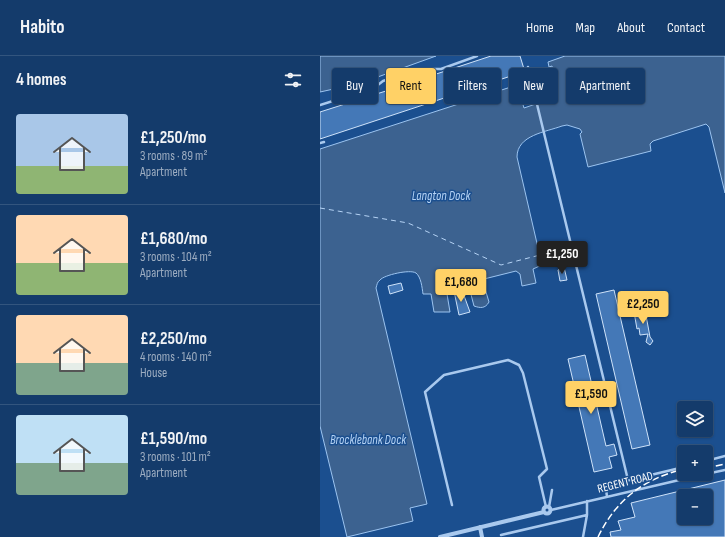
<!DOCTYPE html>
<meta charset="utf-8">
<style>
:root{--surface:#143b6b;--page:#214673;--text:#f1f3f6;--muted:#9dadc1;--line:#33557e;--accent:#ffd166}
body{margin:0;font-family:"Sofia Sans Condensed",sans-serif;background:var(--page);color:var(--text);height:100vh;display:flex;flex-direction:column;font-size:15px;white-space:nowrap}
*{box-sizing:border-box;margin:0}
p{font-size:13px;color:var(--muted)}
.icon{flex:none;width:22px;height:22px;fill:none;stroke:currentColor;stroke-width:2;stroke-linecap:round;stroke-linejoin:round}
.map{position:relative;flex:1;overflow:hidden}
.details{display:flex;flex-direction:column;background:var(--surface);width:320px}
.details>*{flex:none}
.top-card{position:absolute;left:12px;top:12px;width:333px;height:36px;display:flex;gap:8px}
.fabs{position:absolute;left:357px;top:345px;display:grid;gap:8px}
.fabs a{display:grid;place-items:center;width:36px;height:36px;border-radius:4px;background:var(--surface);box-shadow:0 1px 3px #0004,0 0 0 1px var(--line);font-size:20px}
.price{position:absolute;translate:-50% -34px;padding:0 9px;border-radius:4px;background:var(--accent);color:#111;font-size:13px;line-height:26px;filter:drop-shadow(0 1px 2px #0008)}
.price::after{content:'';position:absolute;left:50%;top:24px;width:12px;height:9px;margin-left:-6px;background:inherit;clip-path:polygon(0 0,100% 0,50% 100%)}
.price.on{background:#222;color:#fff}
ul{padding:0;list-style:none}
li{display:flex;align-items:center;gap:12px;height:100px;padding:0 16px}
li+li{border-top:1px solid var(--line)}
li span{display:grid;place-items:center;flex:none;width:112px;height:80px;border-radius:4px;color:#555}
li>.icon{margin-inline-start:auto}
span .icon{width:48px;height:48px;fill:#fffc;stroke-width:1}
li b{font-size:17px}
h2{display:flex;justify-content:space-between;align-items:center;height:48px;padding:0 16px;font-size:17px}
.pill{padding:0 14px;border-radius:4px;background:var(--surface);box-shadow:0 1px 3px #0004,0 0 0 1px var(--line);font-size:14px;line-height:36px}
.pill.on{background:var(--accent);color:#111}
header{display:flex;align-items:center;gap:24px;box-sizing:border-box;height:56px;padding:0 20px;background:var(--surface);border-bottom:1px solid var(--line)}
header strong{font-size:19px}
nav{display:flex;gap:22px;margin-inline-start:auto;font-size:14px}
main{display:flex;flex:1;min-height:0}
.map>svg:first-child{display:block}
.water{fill:#3c6290;stroke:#9cc4f0}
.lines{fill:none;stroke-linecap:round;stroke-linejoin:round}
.ferry{stroke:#b5d3f5;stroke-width:1;stroke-dasharray:5 4;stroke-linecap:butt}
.building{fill:#4478b7;stroke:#cfe3fa;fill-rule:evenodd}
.lane{stroke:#a9c9ee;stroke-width:2.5}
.street{stroke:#a9c9ee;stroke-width:4}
.rail{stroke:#fff;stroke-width:1.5;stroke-dasharray:7 3;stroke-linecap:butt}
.labels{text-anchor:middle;stroke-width:3;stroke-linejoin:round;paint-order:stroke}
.street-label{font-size:12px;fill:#fff;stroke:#1b4f8f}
.water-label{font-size:13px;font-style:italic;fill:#b5d3f5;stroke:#1b4f8f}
</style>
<header>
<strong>Habito</strong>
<nav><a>Home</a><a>Map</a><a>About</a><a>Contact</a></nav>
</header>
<main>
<section class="details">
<h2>4 homes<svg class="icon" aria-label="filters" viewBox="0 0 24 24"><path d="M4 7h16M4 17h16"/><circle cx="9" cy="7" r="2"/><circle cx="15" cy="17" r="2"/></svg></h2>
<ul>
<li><span style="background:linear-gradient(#a9c7e8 65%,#8fb573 0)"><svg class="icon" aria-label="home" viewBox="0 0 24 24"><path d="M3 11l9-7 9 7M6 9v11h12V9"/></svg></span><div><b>£1,250/mo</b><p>3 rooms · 89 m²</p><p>Apartment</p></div></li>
<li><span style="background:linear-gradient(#ffd9b3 60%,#8fb573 0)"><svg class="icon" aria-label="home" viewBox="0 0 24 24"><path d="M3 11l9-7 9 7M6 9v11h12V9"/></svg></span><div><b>£1,680/mo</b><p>3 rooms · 104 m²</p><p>Apartment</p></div></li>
<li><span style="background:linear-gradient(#ffd9b3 60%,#7fa58c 0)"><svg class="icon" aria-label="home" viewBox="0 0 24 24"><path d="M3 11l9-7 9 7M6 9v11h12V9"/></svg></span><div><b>£2,250/mo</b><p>4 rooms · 140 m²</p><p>House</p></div></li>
<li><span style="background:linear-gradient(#bfe0f5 60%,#7fa58c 0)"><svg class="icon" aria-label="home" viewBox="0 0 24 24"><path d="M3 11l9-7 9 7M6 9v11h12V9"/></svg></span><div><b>£1,590/mo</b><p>3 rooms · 101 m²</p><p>Apartment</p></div></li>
</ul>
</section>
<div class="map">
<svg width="405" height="481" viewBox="0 0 405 481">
<rect width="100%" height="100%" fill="#1b4f8f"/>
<!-- water -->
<path class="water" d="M0,0h116l-75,27 -41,9z
M245,0h160v137l-16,-66 -3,-3 -53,17 -3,3 1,7 -63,16 -8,-33 2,-2 -2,-3 -13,-4 -5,1c-16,6 -45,9 -45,31l25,108 -9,4 3,14 -14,3 -2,-12 -4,-3 -32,8 -1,3 6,20c-4,7 -9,6 -15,4l-6,-23 -22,5 4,24h-16l-3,-18h-8c-1,-7 -2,-17 -7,-21 -6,-4 -32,2 -36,7 -3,2 -3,5 -4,8l51,216 -17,4 3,13 -66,16 -27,-111v-277l197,-64 7,23 32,-11 -3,-5 -7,1 -3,-13 6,-2 1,-6 3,-1 -1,-5 -3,1 -1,-5z"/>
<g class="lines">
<!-- ferry -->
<path class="ferry" d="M0,152l88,15 93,42 39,-10"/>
</g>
<!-- building -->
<path class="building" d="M171,0h29l4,13 -10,3v3l-194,64v-27l69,-22 -3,-7 32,-11 3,7z
M244,211l3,13 -7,1 -2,-11z
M81,227l2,7 -13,4 -2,-8z
M142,234l8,22 -11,3 -5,-24z
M294,234l36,155 -18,4 -36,-155z
M325,254l5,27 3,4 -3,4 -4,-3 2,-8 -8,1 -1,-7 -2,1 -3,-17z
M265,299l21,91 8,-2 3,11 -8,2 3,11 -18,4 -26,-113z
M405,424v57h-114l-1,-5 11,-2 -3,-9 17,-4 -4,-14zM364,440h22v22h-22z"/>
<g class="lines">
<!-- lane -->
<path class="lane" d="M208,11l100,413
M0,49l54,-17 9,-7 34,-12h24l36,-13
M0,87l4,-1
M220,199l32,-7
M386,405l19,-5
M386,418l19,-4
M287,441l-1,-8 3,-4 75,-18
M132,449l-27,-113 19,-17 64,-15 11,5 4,8 24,96 -8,8 7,30
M229,451l3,-17
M231,454l154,-36
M181,479l86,-20
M263,481l4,-22v-14"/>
<!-- street -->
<path class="street" d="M223.5 454a3.5 3.5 0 1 1 7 0a3.5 3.5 0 1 1-7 0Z
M160,471l2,10
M120,481l104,-25"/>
<!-- rail -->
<path class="rail" d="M386,412l19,-4
M278,481c18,-37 45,-58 86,-68"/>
</g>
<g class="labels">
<!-- street labels -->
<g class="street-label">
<text transform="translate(305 426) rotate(-14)" y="4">REGENT ROAD</text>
</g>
<!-- water labels -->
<g class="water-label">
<text x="121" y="144">Langton Dock</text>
<text x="48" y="388">Brocklebank Dock</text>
</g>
</g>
</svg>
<div class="fabs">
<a><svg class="icon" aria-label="layers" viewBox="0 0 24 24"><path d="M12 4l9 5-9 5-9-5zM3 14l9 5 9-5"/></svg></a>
<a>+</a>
<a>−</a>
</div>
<b class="price on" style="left:242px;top:219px">£1,250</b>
<b class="price" style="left:141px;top:247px">£1,680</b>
<b class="price" style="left:323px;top:269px">£2,250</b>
<b class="price" style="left:271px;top:359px">£1,590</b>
<div class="top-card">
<a class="pill">Buy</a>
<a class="pill on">Rent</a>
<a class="pill">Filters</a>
<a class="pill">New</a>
<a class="pill">Apartment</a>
</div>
</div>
</main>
